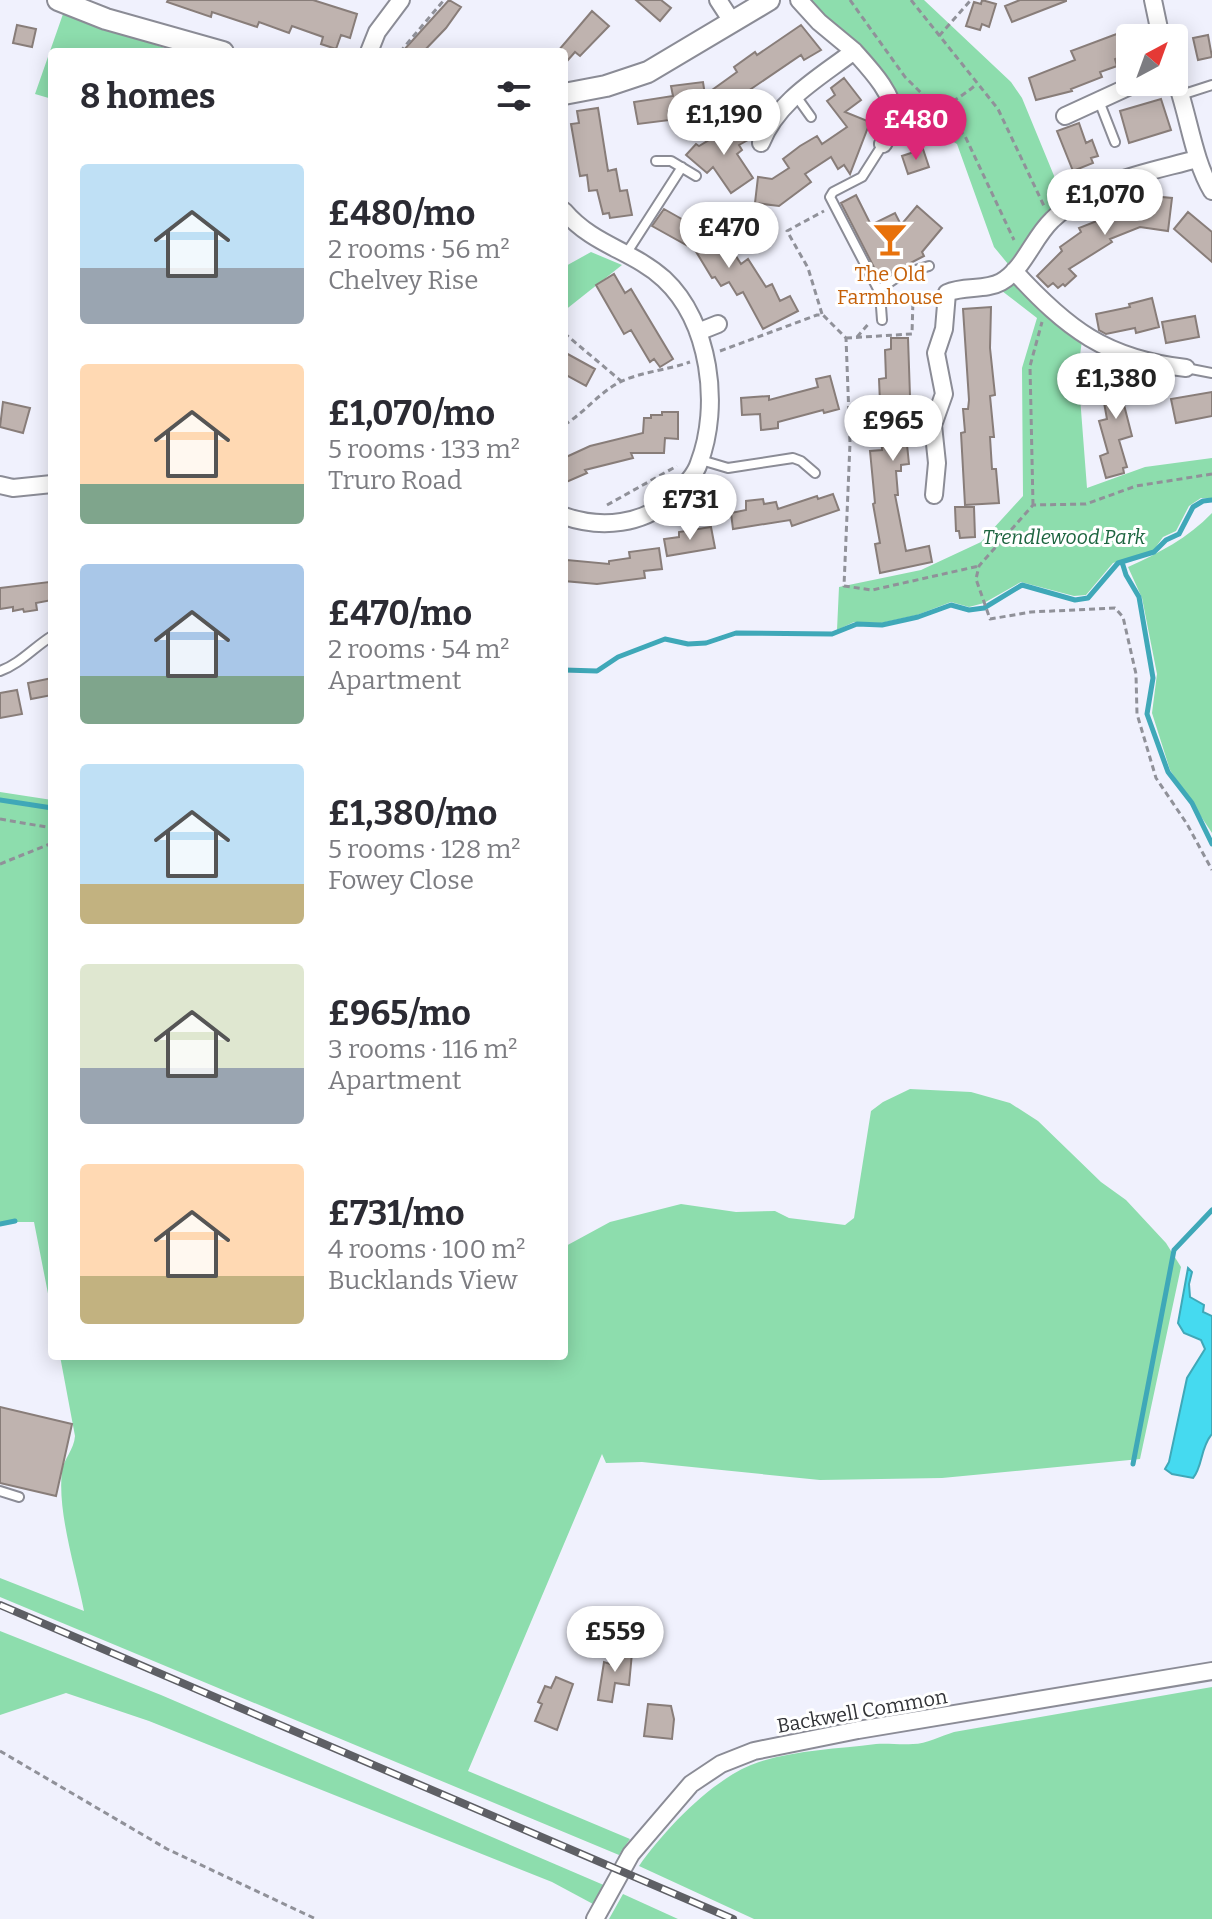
<!DOCTYPE html>
<meta charset="utf-8">
<style>
:root{--surface:#fff;--page:#f2f2f3;--text:#2b2b33;--muted:#7c7c81;--accent:#db2777}
body{margin:0;font-family:Bitter,serif;background:var(--page);color:var(--text);height:100vh;display:flex;flex-direction:column;font-size:30px;white-space:nowrap}
*{box-sizing:border-box;margin:0}
p{font-size:26px;color:var(--muted)}
.icon{flex:none;width:44px;height:44px;fill:none;stroke:currentColor;stroke-width:2;stroke-linecap:round;stroke-linejoin:round}
.map{position:relative;flex:1;overflow:hidden}
.details{position:absolute;left:48px;top:48px;width:520px;height:1312px;display:flex;flex-direction:column;background:var(--surface);border-radius:8px;box-shadow:0 4px 20px #0003}
.details>*{flex:none}
.needle{width:52px;rotate:41deg}
.buttons{position:absolute;left:1116px;top:24px;display:grid;gap:16px}
.buttons a{display:grid;place-items:center;width:72px;height:72px;border-radius:8px;background:var(--surface);box-shadow:0 4px 20px #0003;font-size:40px}
.price{position:absolute;translate:-50% -68px;padding:0 18px;border-radius:28px;background:#fff;color:#222;font-size:26px;line-height:52px;filter:drop-shadow(0 2px 4px #0008)}
.price::after{content:'';position:absolute;left:50%;top:48px;width:24px;height:18px;margin-left:-12px;background:inherit;clip-path:polygon(0 0,100% 0,50% 100%)}
.price.current{background:var(--accent);color:#fff}
ul{padding:0;list-style:none}
li{display:flex;align-items:center;gap:24px;height:200px;padding:0 32px}
li span{display:grid;place-items:center;flex:none;width:224px;height:160px;border-radius:8px;color:#555}
li>.icon{margin-inline-start:auto}
span .icon{width:96px;height:96px;fill:#fffc;stroke-width:1}
li b{font-size:34px}
h2{display:flex;justify-content:space-between;align-items:center;height:96px;padding:0 32px;font-size:34px}
.map>svg:first-child{display:block}
.green{fill:#8dddad}
.water{fill:#45daf0;stroke:#3fa8b8;stroke-width:2}
.lines{fill:none;stroke-linecap:round;stroke-linejoin:round}
.stream{stroke:#3fa8b8;stroke-width:5}
.building{fill:#bfb3af;stroke:#887d79;stroke-width:2}
.service-casing{stroke:#8b8c96;stroke-width:12}
.minor-casing{stroke:#8b8c96;stroke-width:20}
.tertiary-casing{stroke:#8b8c96;stroke-width:24}
.path{stroke:#909199;stroke-width:3;stroke-dasharray:6 4;stroke-linecap:butt}
.service{stroke:#fff;stroke-width:8}
.minor{stroke:#fff;stroke-width:16}
.tertiary{stroke:#fff;stroke-width:20}
.rail-casing{stroke:#5e5f65;stroke-width:8}
.rail{stroke:#fff;stroke-width:5;stroke-dasharray:15;stroke-linecap:butt}
.labels{text-anchor:middle;stroke-width:6;stroke-linejoin:round;paint-order:stroke}
.food-label{font-size:20px;fill:#c56008;stroke:#fff}
.park-label{font-size:20px;font-style:italic;fill:#1d6540;stroke:#fff}
.street-label{font-size:20px;fill:#323337;stroke:#fff}
</style>
<div class="map">
<svg width="1212" height="1919" viewBox="0 0 1212 1919">
<rect width="100%" height="100%" fill="#f0f1fd"/>
<!-- green -->
<path class="green" d="M811,0h113l87,82 11,16 42,102 -17,12 -39,52 -14,-17 -37,-103 -36,-21 -16,-12 -26,-46 -24,-24 -43,-34z
M63,14l114,38h-125v47l-17,-5z
M591,252l31,13 -58,46v-44z
M1015,276l67,64 -4,31 9,117 58,-21 67,-9v40h-11l-12,8 -13,25 -13,6 -10,14 -40,12 -27,32 -12,1 -53,-14 -37,21 -15,4 -18,-5 -34,13 -36,8 -27,-1 -17,8 2,-43 82,-17 60,-28 42,-46 -1,-128 15,-50 -35,-27z
M1212,513v320l-42,-63 -18,-57 5,-39 -15,-76 -14,-31c31,-14 60,-29 84,-54z
M0,792l52,8v514l-18,-92h-34z
M910,1089l61,3 39,11 28,18 63,61 25,18 40,43 15,24 -41,192 -198,19 -122,2 -178,-18 -36,1 -4,-9 -134,317 162,68 -11,16 -619,-258v-19l84,33c-8,-41 -27,-99 -22,-140 2,-13 12,-21 13,-35l-15,-80h504v-109l46,-25 71,-18 55,8 39,-1 14,7 56,7 9,-7 17,-107 12,-9z
M0,1631l161,64 445,191 -13,18 -41,-22 -403,-161 -83,-28 -66,22z
M1212,1687v232h-458l-115,-53c26,-37 76,-90 120,-104 37,-12 78,-13 117,-18 12,-1 24,1 37,0 13,0 28,-8 41,-12z
M623,1894l55,25h-69z"/>
<!-- water -->
<path class="water" d="M1188,1268l4,4 -3,12 1,13 14,8 -1,7 9,4v118c-12,14 -9,32 -19,44l-21,-4 -7,-5 4,-7 18,-84 18,-29 -4,-9 -17,-7 -6,-10z"/>
<g class="lines">
<!-- stream -->
<path class="stream" d="M1122,562l4,13 13,22 14,81 -6,36 21,58 24,31 20,41
M564,670l33,1 21,-14 47,-18 23,5 18,-1 30,-10 96,1 25,-10 25,1 36,-8 33,-12 18,5 15,-2 38,-23 53,15 13,-2 30,-35 36,-11 12,-12 13,-6 14,-27 10,-6 9,-1
M0,800l52,8
M0,1224l15,-3
M1133,1464l41,-214 38,-40"/>
</g>
<!-- building -->
<path class="building" d="M168,0h145l44,14 -7,24 -9,-3 -5,14 -15,-5 2,-7 -31,-11 -3,7 -30,-11 -2,5 -45,-15 -1,5 -44,-15z
M449,0l12,7 -15,21 -23,24h-21z
M636,0h25l10,8 -11,13z
M982,0l14,4 -7,23 -7,-3 -2,6 -14,-4 8,-24 7,2z
M1020,0h46v1l-54,21 -7,-16z
M592,11l17,15 -29,30 -5,-4 -7,8 -4,-4v-4l-6,-1z
M17,25l19,4 -4,18 -19,-4z
M801,25l20,25 -17,10 -3,-5 -53,36 1,2 -5,4 6,8 -15,11 -9,-13 -58,8 2,9 -32,4 -4,-22 39,-6 -2,-10 32,-4 2,13 32,-23 -3,-5 21,-15 2,3z
M1130,29v24l-15,6 2,7 -17,6 2,5 -31,12 1,2 -36,9 -7,-22 46,-18 -4,-9z
M1208,35l4,22 -14,3 -5,-22z
M844,78l17,22 -16,12 25,10 -20,52 -6,-9 -6,4 -7,-12 -26,17 6,8 -32,24 -24,-3 3,-26 14,2 17,-11 -6,-9 17,-13 17,-10 5,8 25,-17 -20,-26 8,-6 -4,-7z
M1161,99l10,31 -42,13 -9,-32z
M598,108l10,63 8,-2 4,22 7,-1 5,25 -22,3 -1,-5 -6,1 -6,-24 -8,1 -2,-16 -7,1 -9,-52 8,-1 -2,-12z
M737,123l11,17 -9,5 3,5 -5,4 16,24 -22,15 -18,-26 -6,6 -21,-18 10,-11 3,2z
M1079,123l7,20 6,-3 6,16 -7,2 2,5 -20,8 -16,-40z
M923,149l6,18 -21,7 -6,-18z
M856,195l15,30 24,-12 6,12 16,-19 25,22 -20,24 2,4 -44,23 -39,-76z
M1151,196l21,2 -4,33 -28,-4 -30,12 2,3 -43,27 7,7 -11,10 -2,-2 -5,4 -5,-5 -5,4 -11,-11 25,-25 -2,-4 21,-15 -2,-4 71,-28z
M664,209l53,30 11,18 6,-4 7,11 7,-5 18,28 6,-3 8,17 10,-5 8,15 -35,18 -20,-37 -6,3 -8,-13 -8,4 -6,-9 -3,1 -17,-28 -43,-24z
M1188,212l24,20v30l-38,-33z
M614,274l11,19 6,-4 42,70 -13,8 -6,-8 -4,3 -19,-32 -7,4 -28,-49z
M1152,298l7,29 -23,6 -1,-5 -29,6 -7,-4 -3,-16 34,-7 -1,-3z
M991,307l-1,41 5,47 -5,1 4,41h-4l2,32h4l3,34 -34,2 -4,-72 4,-1 -2,-23h5l1,-9 -6,-91z
M1195,316l4,21 -33,6 -4,-21z
M891,338h17l2,58h-8l7,68 -8,1v6h-5l2,24h-3l11,56 23,-5 3,16 -52,11 -5,-29 5,-1 -7,-39 2,-1 -5,-52 12,-1 -3,-71 7,-1 -1,-28 6,-1z
M564,352l31,17 -9,17 -22,-12z
M1123,365l3,1 7,33 -10,2 9,35 -13,4 8,27 -4,1 1,5 -18,5 -6,-22 8,-3 -9,-32 8,-2 -4,-22 9,-2 -6,-26z
M830,376l9,33 -15,4 -1,-3 -45,12v6l-17,2 -1,-16 -18,1 -1,-17 28,-2v4l49,-13 -2,-8z
M1212,392v24l-36,7 -5,-24z
M3,402l27,6 -7,25 -23,-6z
M662,412h16v27l-13,-1 -1,15h-33l2,5 -48,12 2,3 -23,10v-25l26,-12 53,-13 1,-15h7v-3h11z
M833,494l6,16 -47,16 -2,-6 -57,9 -2,-16 15,-3v-9l17,-2 1,5 12,-2 2,7 39,-13 1,3z
M955,507h19l1,30 -15,1 -1,-7h-3z
M711,527l4,21 -48,8 -3,-17 15,-2v-5z
M659,548l3,21 -18,2 1,7 -48,6 -33,-3v-18l3,-3 42,4v-3l21,-3 -1,-6z
M49,582l3,18 -16,3 1,7 -13,2 -1,-3 -10,2v-4l-13,2v-21z
M52,678v17l-21,4 -3,-16z
M17,690l5,24 -22,4v-25z
M0,1407l72,17 -16,72 -56,-13z
M611,1651l21,2 -3,32 -14,-2 -3,19 -14,-2 6,-38 6,2z
M556,1677l17,7 -16,46 -22,-9 7,-17 -4,-2 7,-16 6,2z
M648,1704l23,2 3,13 -2,20 -28,-3z"/>
<g class="lines">
<!-- service casing -->
<g class="service-casing">
<path id="service" d="M1181,95l31,-10
M796,96l15,21
M1099,101l16,41
M656,161h15l25,15
M626,254l56,-87
M878,290l24,-16 27,-8
M882,320l-2,-27 -50,-96 3,-5 29,-15 21,-33
M1186,368l26,5
M701,460l27,8 65,-10 8,3 14,12
M0,671c20,-7 34,-24 52,-35
M0,1491l19,6"/>
</g>
<!-- minor casing -->
<g class="minor-casing">
<path id="minor" d="M718,0l15,23
M1153,0l8,38
M854,51c18,20 39,42 42,69l-13,24
M369,52l8,-20 24,-32
M1174,75c14,36 19,85 38,116
M1065,116l74,-34
M896,120l28,10
M761,143c17,-43 58,-65 93,-92l-35,-29 -20,-22
M564,211c30,35 68,39 100,68 46,43 57,127 35,184 -4,13 -16,24 -26,34 -29,28 -72,32 -109,19
M1014,271c53,58 92,88 172,97
M698,332l20,-8
M1159,384l4,-18
M0,485l13,3 39,-4
M934,495l3,-32 -4,-38 11,-31 -8,-41 8,-24 3,-36c17,-8 38,-2 54,-11 23,-13 32,-44 51,-62 39,-39 94,-47 145,-61
M595,1919l36,-65 60,-70 30,-20 33,-13 104,-21 354,-59"/>
</g>
<!-- tertiary casing -->
<g class="tertiary-casing">
<path id="tertiary" d="M58,0l48,19 117,33
M564,94l42,-8 42,-14 121,-72"/>
</g>
<!-- path -->
<path class="path" d="M850,0l55,77 60,59 49,104
M911,0l87,109 46,97
M939,36l32,-36
M400,52l44,-52
M925,113c21,-6 36,-16 52,-29
M822,314l-14,-46 -21,-37 37,-20
M564,333l57,48
M857,337l13,-15
M846,338l66,-4 1,-35 19,-1
M720,351l97,-36h6l23,23 4,105 -6,143 28,4 107,-24
M564,425c20,-12 34,-31 54,-42 21,-11 50,-13 72,-21
M1212,474l-76,12 -50,18 -53,1 -54,61 -3,13 14,40 41,-7 84,-4 8,9 13,57 1,40 19,64 31,46 25,46
M607,505l70,-39
M1033,505l-3,-139 12,-44
M0,819l52,9
M0,864l52,-21
M0,1751l167,98 149,70"/>
<!-- service -->
<use href="#service" class="service"/>
<!-- minor -->
<use href="#minor" class="minor"/>
<!-- tertiary -->
<use href="#tertiary" class="tertiary"/>
<!-- rail casing -->
<g class="rail-casing">
<path id="rail" d="M0,1605l733,314"/>
</g>
<!-- rail -->
<use href="#rail" class="rail"/>
</g>
<!-- icons -->
<defs>
<g id="bar-bare" transform="scale(2.76)"><path d="M-6-5H6L.8 .8V4.5H3.5V6h-7V4.5H-.8V.8Z" fill="#e8710a" stroke="#fff" stroke-width="2.5" paint-order="stroke"/></g>
</defs>
<g fill-rule="evenodd">
<use href="#bar-bare" x="890" y="239"/>
</g>
<g class="labels">
<!-- food labels -->
<g class="food-label">
<text x="890" y="281">The Old<tspan x="890" dy="23">Farmhouse</tspan></text>
</g>
<!-- park labels -->
<g class="park-label">
<text x="1064" y="544">Trendlewood Park</text>
</g>
<!-- street labels -->
<g class="street-label">
<text transform="translate(862 1711) rotate(-10)" y="7">Backwell Common</text>
</g>
</g>
</svg>
<div class="buttons">
<a><svg class="needle" viewBox="-14 -14 28 28"><path d="M0-13l5 13h-10z" fill="#e53935"/><path d="M0 13l5-13h-10z" fill="#7c7c81"/></svg></a>
</div>
<b class="price" style="left:724px;top:157px">£1,190</b>
<b class="price current" style="left:916px;top:162px">£480</b>
<b class="price" style="left:1105px;top:237px">£1,070</b>
<b class="price" style="left:729px;top:270px">£470</b>
<b class="price" style="left:1116px;top:421px">£1,380</b>
<b class="price" style="left:893px;top:463px">£965</b>
<b class="price" style="left:690px;top:542px">£731</b>
<b class="price" style="left:615px;top:1674px">£559</b>
<section class="details">
<h2>8 homes<svg class="icon" aria-label="filters" viewBox="0 0 24 24"><path d="M4 7h16M4 17h16"/><circle cx="9" cy="7" r="2"/><circle cx="15" cy="17" r="2"/></svg></h2>
<ul>
<li><span style="background:linear-gradient(#bfe0f5 65%,#9aa5b1 0)"><svg class="icon" aria-label="home" viewBox="0 0 24 24"><path d="M3 11l9-7 9 7M6 9v11h12V9"/></svg></span><div><b>£480/mo</b><p>2 rooms · 56 m²</p><p>Chelvey Rise</p></div></li>
<li><span style="background:linear-gradient(#ffd9b3 75%,#7fa58c 0)"><svg class="icon" aria-label="home" viewBox="0 0 24 24"><path d="M3 11l9-7 9 7M6 9v11h12V9"/></svg></span><div><b>£1,070/mo</b><p>5 rooms · 133 m²</p><p>Truro Road</p></div></li>
<li><span style="background:linear-gradient(#a9c7e8 70%,#7fa58c 0)"><svg class="icon" aria-label="home" viewBox="0 0 24 24"><path d="M3 11l9-7 9 7M6 9v11h12V9"/></svg></span><div><b>£470/mo</b><p>2 rooms · 54 m²</p><p>Apartment</p></div></li>
<li><span style="background:linear-gradient(#bfe0f5 75%,#c2b280 0)"><svg class="icon" aria-label="home" viewBox="0 0 24 24"><path d="M3 11l9-7 9 7M6 9v11h12V9"/></svg></span><div><b>£1,380/mo</b><p>5 rooms · 128 m²</p><p>Fowey Close</p></div></li>
<li><span style="background:linear-gradient(#dfe7d0 65%,#9aa5b1 0)"><svg class="icon" aria-label="home" viewBox="0 0 24 24"><path d="M3 11l9-7 9 7M6 9v11h12V9"/></svg></span><div><b>£965/mo</b><p>3 rooms · 116 m²</p><p>Apartment</p></div></li>
<li><span style="background:linear-gradient(#ffd9b3 70%,#c2b280 0)"><svg class="icon" aria-label="home" viewBox="0 0 24 24"><path d="M3 11l9-7 9 7M6 9v11h12V9"/></svg></span><div><b>£731/mo</b><p>4 rooms · 100 m²</p><p>Bucklands View</p></div></li>
</ul>
</section>
</div>
